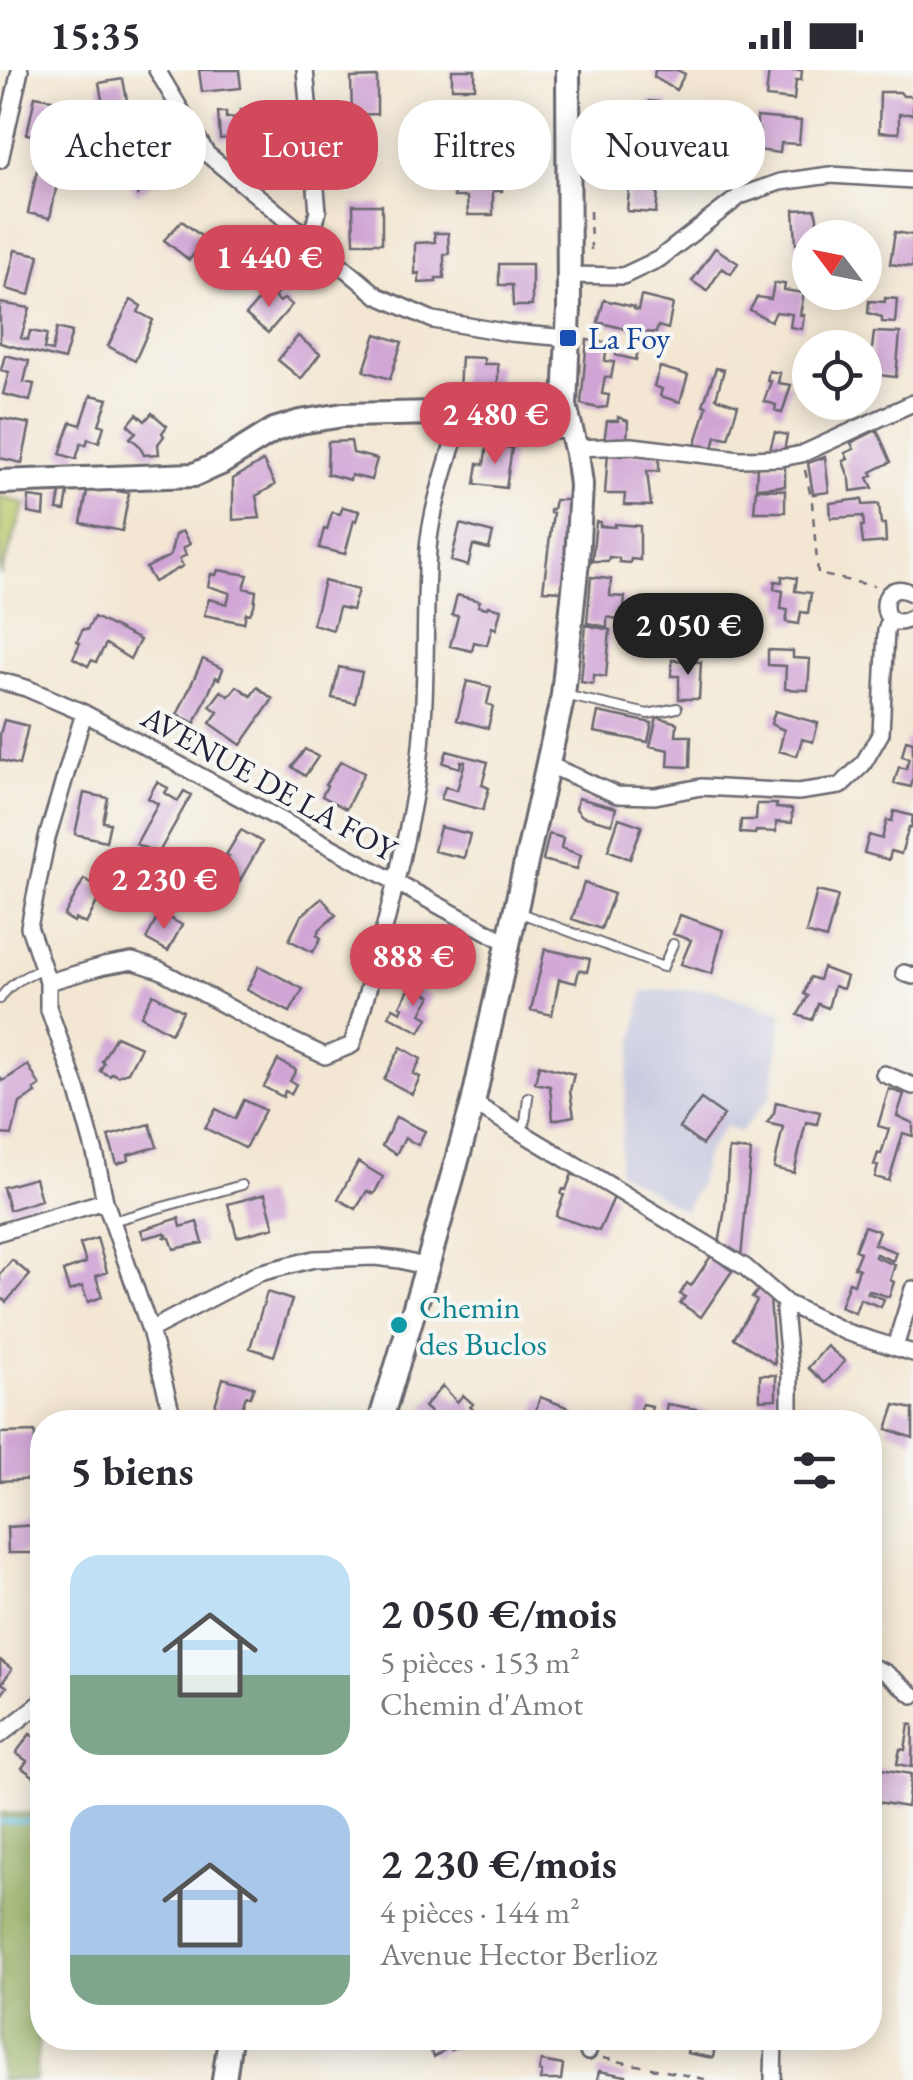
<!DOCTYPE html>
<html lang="fr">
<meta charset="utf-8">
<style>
:root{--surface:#fff;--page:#f2f2f3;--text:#2b2b33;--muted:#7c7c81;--accent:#d1495b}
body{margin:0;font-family:"EB Garamond",serif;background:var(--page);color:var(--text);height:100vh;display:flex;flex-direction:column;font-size:38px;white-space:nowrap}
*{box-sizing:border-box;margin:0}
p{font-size:32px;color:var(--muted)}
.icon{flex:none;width:55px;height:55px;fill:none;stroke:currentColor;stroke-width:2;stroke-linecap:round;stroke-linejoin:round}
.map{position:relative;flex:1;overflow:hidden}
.drawer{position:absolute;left:30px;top:1340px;width:852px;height:640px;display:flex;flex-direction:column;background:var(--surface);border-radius:40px;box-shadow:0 5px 25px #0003}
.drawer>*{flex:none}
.hud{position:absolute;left:30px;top:30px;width:855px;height:90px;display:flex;gap:20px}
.needle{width:65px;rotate:302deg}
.buttons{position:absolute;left:792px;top:150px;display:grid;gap:20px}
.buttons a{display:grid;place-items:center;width:90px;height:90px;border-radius:50%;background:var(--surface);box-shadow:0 5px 25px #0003;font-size:50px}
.price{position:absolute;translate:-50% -85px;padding:0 22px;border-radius:35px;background:var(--accent);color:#fff;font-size:32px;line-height:65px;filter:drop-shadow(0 2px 5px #0008)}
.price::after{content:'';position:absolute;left:50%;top:60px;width:30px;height:22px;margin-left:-15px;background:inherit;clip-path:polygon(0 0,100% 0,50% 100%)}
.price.current{background:#222;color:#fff}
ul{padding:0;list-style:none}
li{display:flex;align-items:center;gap:30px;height:250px;padding:0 40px}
li span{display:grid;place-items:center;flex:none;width:280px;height:200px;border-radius:30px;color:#555}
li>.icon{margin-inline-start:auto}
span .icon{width:120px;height:120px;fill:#fffc;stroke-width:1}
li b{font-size:42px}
h2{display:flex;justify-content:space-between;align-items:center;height:120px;padding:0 40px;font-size:42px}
.pill{padding:0 35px;border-radius:40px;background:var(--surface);box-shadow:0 5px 25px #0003;font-size:35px;line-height:90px}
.pill.current{background:var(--accent);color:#fff}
.status{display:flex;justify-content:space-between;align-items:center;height:70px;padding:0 50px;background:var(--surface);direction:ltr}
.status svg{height:28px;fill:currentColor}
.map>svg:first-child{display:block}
.industrial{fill:#c1c2dd}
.green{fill:#bbcb6e;stroke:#6e7654;stroke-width:2.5}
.forest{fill:#94af61;stroke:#5b684e;stroke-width:2.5}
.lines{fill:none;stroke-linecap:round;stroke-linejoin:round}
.stream{stroke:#65c1e3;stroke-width:5}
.building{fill:#d0a4d5}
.lane-casing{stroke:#6b6770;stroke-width:12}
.street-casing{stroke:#6b6770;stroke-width:20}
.secondary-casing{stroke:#6b6770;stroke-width:28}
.path{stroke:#6b6770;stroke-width:2.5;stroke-dasharray:8 8;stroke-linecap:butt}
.lane{stroke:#fff;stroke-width:8}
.street{stroke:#fff;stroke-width:15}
.secondary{stroke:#fff;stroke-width:22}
.transit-dot{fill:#1a4fb4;stroke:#f6f6f2;stroke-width:4}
.culture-dot{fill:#0f9aa8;stroke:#f6f6f2;stroke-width:4}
.labels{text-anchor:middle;stroke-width:8;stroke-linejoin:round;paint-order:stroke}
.transit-label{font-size:32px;fill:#164399;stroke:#f6f6f2;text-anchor:start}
.street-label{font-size:32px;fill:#22223b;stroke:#f6f6f2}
.culture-label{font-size:32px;fill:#0d838f;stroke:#f6f6f2;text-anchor:start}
</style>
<div class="status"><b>15:35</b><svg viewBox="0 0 49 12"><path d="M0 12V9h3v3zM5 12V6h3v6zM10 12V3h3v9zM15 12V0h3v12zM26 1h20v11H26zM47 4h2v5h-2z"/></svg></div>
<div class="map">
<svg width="913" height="2010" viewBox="0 0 913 2010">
<rect width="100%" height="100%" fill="#f6f6f2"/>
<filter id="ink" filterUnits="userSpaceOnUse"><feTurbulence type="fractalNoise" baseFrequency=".01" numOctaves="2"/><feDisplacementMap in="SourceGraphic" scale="20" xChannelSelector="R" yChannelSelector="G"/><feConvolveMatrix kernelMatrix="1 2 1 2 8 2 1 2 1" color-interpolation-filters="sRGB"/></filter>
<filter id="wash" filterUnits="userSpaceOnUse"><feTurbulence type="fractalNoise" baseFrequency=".0048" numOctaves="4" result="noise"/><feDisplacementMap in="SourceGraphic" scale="40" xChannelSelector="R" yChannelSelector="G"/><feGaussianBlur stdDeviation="2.25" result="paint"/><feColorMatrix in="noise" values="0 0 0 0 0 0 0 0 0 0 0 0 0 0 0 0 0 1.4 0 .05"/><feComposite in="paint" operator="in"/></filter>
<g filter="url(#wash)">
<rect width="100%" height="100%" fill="#f3e7d3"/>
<!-- industrial -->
<path class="industrial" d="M710,919l73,24 -12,84 -31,35 -15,-6 -21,32 -5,26 -15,27 -66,-40 9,-92 16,-88z"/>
<!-- green -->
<path class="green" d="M0,426l25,8 -24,70h-1z"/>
<!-- forest -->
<path class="forest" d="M0,1744h42v188l-7,78h-35z"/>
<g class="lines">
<!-- stream -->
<path class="stream" d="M0,1752l26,-1 16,2"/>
</g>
<g id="blocks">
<!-- building -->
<path class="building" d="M199,0h40l2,18 -39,4z
M452,0h23v18h-23z
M655,0h22l8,4 -9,16 -22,-13z
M769,0h33l-1,10h-5l-2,20 -28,-3z
M377,7v37l-25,1 -1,-37z
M123,9l7,38 -24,5 -7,-39z
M880,22h20l3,4h10v18h-14v19l-20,-1z
M35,26l22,4 -10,38 -20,-4z
M649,31l20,2 -1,11 9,1 -3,33 -21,-2 4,-33 -9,-1z
M255,39l2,17 9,-1 1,12h3l-1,12 -21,2 -1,-17 -8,1v6h-7v-3l-12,1 -2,-27h8v6l16,-1 -1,-7z
M480,47h30v12l-8,1v19l-22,1v-8h-10v-20h10z
M757,47l44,4 -2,23 -18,-1 -1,10 -23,-3 2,-21h-2z
M335,64h26v31l-25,1z
M144,87l6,5 4,-2 7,11 3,11h-11l-16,13 -15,-26z
M37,100l22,4 -9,44 -22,-5z
M631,100l21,2 -1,19 7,1 -2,21 -29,-2z
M454,108h48v13h-9v24h-25l-1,-18h-13z
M353,135h29v38h-28z
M815,139l2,9 -1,20h-6v8l-14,-2 -2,-34z
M182,151l24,19 -17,20 -25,-20z
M895,162l18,3v32l-23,-3z
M434,163h14l1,21h-5v24h-8v4l-17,1v-10l-4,1v-31l20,-1z
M240,166l29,19 -17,20 -15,-12 -2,2 -3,-3 2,-2 -8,-7z
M715,178l23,15 -7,11 -9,-6 -15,23 -15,-10z
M15,180l24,5 -9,40 -24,-6z
M499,194h33v42h-19l-1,-21h-13z
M774,213l11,1 -1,6 20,3 -4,22h4l-2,14 -12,-2 2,-13 -16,-2 -5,9 -21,-11 7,-13 14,2z
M270,217l8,5 -4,5 6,5 4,-3 8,6 -24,28 -22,-18z
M641,226l32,8 -5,25 -10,-3 -2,7 -11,-1 -20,-6v3l-27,-7 6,-22 30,7v2l4,1z
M885,228l12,1 -2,24 -13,-1v-5l-14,-4 1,-12 16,1z
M131,230l10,6 -3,6 15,8 -18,41 -27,-15z
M0,233l30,5 -9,30 7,2 2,-9 17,3 -3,15 8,2 5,-23 15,4 -8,28 -64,-17z
M874,262l26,1 -4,44 -27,-3z
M376,264l26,8 -12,37 -26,-8z
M298,266l22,18 -19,25 -23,-19z
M587,270l20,3 -2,18 9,1 -3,16 -6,-1 -1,5 -2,12 7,1 -2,12 -9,1 -17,-4z
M618,276l20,4 -2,10 -20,-5z
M5,285l24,6 -5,21 10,2 -4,17 -27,-7 6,-22 -8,-2z
M461,287l23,1v6h14v22l-39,3z
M660,297l28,8 -8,27 -20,-6 2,-7 -8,-3z
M716,298l8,2 -8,28 22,7 -10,33 -12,-2 -3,13 -18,-3 12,-40 -4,-1z
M769,301l11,2 -2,10 13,2 -9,28 -7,-3 1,-5 -12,-4 7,-20h-4z
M91,325l17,4 -9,25 5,2 -5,16 -11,-3 -2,6 -5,-2 -5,16 -16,-5 11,-32 10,3z
M152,343l15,13 -5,7 2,3 -6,8 1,10 -15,1 -5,-10 -9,-7 6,-6 -8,-7 9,-11 8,7z
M618,347l10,4 -1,21h-23l3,-21h11z
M0,348l30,6 -8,39 -22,-5z
M877,360l14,32 -20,10 2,3 -5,3 5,10 -22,3 -1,-11 -7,-19 5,-2 -3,-6 9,-4 -3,-6z
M775,362l12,3 -3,16 -15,2z
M351,371l2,12 24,6 -6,21 -20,-5 -1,5 -23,-6 1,-32z
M487,374l25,4 -6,40 -31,-4 3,-21 6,2z
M608,382l51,1v18h-12l4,35 -27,-1 1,-11h-20z
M825,387l4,35 -16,2 -5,-31z
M263,391l12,24 -19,11 4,22 -27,2v-41z
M785,394v22l-29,2 1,-22z
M88,416l41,7 -7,38 -41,-8z
M69,417l-4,24 -8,-1 4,-22z
M756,419l29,1v22h-31z
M29,427l16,2 -1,17 -16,-3z
M862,429l1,6 16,-1 2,20h4l1,18 -23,2 -2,-18h3l-1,-10 -32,2 -1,-15z
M555,430h15l-4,80 -4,16v-5l-19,-1 10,-77h-3v-4h3z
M343,437l16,4 -3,10 -2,-1 -9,34 -26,-6 5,-19 3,1 5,-18 8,2z
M596,452h4v4l15,1v-3l25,2v34l-9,-1 -1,4 -11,-1v-4l-10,-1 -1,4h-16z
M460,454l33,9 -4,16 -16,-4 -5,21 -17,-5z
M182,461l8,13 -7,4 3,7 -7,4 4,7 -29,16 -8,-14 24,-12 5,-21z
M218,500l30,5 -4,13 12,3 -2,15 -4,8 -4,-1 -2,10 -40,-8 5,-16 18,5 3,-11 -22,-7 3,-12 5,1z
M782,506l15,2 -2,13 16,2 -3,20 -7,-1 -2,12 -13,-2 2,-12 -7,-1 2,-18 -9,-2 1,-8 7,1z
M591,507l20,2 -1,17 15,1 -2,23 -16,-3v10l-20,-4z
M324,511l34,9 -6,20 -13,-3 -6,23 -20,-6z
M457,525l23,6 -2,5 9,2 1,-2 13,3 -5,20 -4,-2 -5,18 -13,-3 -2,9 -22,-5 8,-30 -6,-1z
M94,547l46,23 -10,19 -24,-15 -10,18 -4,-2 -4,6 -15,-8 7,-15 -3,-2 6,-12 4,1z
M586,555l24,5 -4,47 -12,-2 -1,9 -12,-2z
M768,580l25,1v7l17,1 -2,31 -23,-1 1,-23 -18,-1z
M203,589l20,10 -4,10 -3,-2 -21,46 -18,-8z
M672,590l29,2 -2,37h-20v-23h-8z
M339,597l23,5 -7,31 -23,-5z
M467,611l24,6 -4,17 6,2 -5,22 -31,-8z
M237,616l14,10 6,-9 16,12 -32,46 -31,-22 8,-11 -8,-6 11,-15 8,5z
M775,641l43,12 -5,19 -11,-3 -5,17 -18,-5 5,-21 -13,-6z
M598,642l54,11 -4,19 -54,-10z
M657,647l20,6 -1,13h15l-1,31 -22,-1 1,-16 -19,-4z
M4,650l24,6 -9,39 -19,-5v-26z
M906,670l7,2v37l-2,8 -17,-4 5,-16 7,2 3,-11 -7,-2z
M305,679l13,8 -13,19 -13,-9z
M447,681l41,11 -6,23 7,3 -6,22 -42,-11 4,-12 12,3 8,-28 -4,-1 -1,7 -17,-5z
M341,691l23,12 -18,36 -24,-13 5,-10 -2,-1z
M157,712l11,6 -3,5 13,8 6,-10 7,4 -33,59 -22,-10 22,-40 -10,-6z
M84,723l24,5 -5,24 7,1 -4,18 -31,-7z
M578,728l38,10 -4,16 -30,-8 -6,-7z
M757,734h20l-1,4 16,1v14l-16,-1v10l-20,-1 -1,3 -15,-1 1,-13h15z
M894,741l19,5 -2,12 -2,-1 -8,27 -10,-3 -2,9 -25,-7 5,-18 13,4 5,-19 5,1z
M619,748l23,8 -12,33 -22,-9z
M440,757l30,7 -6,24 -30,-7z
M241,760l21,12 -23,40 -19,-10 9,-16 -3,-1z
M549,764l14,4 -2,10 20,7 -4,14 -34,-9z
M84,809l19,11 -17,34 -11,-5 -1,3 -10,-6z
M584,813l30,11 -13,35 -29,-10z
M817,821l21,5 -12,43 -20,-6z
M322,828l14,17 -16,14 -3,6 4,3 -8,14 -24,-12 12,-24z
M160,843l22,12 -14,26 -22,-12z
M680,845l43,15 -11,44 -31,-10 10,-24 -18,-6z
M439,860l29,16 -14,25 -11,-6 -4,7 -29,-16 9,-17 14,8 5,-7 -4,-2z
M545,879l45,10 -3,13 -8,-2 -3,13 -17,-4 -7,36 -21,-5z
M259,896l44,23 -13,23 -43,-22z
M823,898l24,9 -4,12 -9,-3 -6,22 -10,-4 -6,16 -14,-5 10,-19 -4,-2 6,-17 9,3z
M411,916l20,10 -10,18 7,4 -8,14 -31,-16 4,-8 8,4 2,-5 -3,-1z
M153,924l30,17 -12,22 -30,-17z
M116,966l25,11 -13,25 -10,4 -6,-3 -2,3 -10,-5 4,-8 -2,-2z
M401,977l20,12 -8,15 7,3 -8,17 -28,-15z
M278,990l18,10 -6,11 6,3 -5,10 -6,-3 -2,6 -19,-10z
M28,995l12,21 -6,4 2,3 -16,10 -8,32 -12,-1v-57l3,4z
M539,995l35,9 -4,17 4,25 -21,4 -3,-34 -15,-3z
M889,1019l15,5 -7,22 16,7v13l-10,-3 -14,48 -14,-4 3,-11 -4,-1 4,-12 3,1 8,-25 -11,-3z
M701,1029l23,16 -22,30 -23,-17z
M244,1030l21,10 -20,38 -40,-20 11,-19 19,10z
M776,1032l44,10 -3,12 -11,-2 -12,51 -20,-5 9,-41 -16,-4 7,-10z
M396,1047l29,14 -7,14 -13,-7 -9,16 -14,-8z
M150,1054l7,23 -29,8 1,5 -12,4 -9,-28z
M729,1079l22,2 -10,107 -22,-13 6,-37z
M358,1092l25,15 -9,17 -7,-3 -11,18 -18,-10z
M572,1104l43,21 -16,36 -43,-15 8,-21 -3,-1 2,-5 3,1z
M35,1108l6,22 -32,10 -6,-23z
M265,1124l9,33 -37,10 -9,-33z
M179,1148l2,9 16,-5 6,21 -29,6 -4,-11 -5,-1 2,-2 -3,-2 -20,5 -3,-8z
M864,1156l15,5 -5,13 22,8 -3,9 -17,-7 -1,3 20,8 -5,15 4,2 -5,15 -21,-7 -1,3 17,6 -3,8 -21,-8 -5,14 -15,-6 9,-25 5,2 5,-15 -5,-2 6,-15 -5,-2z
M97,1168l10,34 -11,4 6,21 -14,5 -6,-16 -13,5 -6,-20 23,-8 -6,-19z
M711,1186l21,15 -31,46 -21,-14 5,-6 -5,-3 7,-11 4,3z
M12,1190l18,15 -24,27 -6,-5v-23z
M758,1220l12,9 5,65 -41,-26 23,-37 -5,-3z
M267,1222l25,8 -18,56 -24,-8z
M827,1276l18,15 -20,22 -17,-15z
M760,1305h16v24l-16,1z
M223,1308l31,9 -4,10 -4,-1 -6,18 5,2 -2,6h-23l-9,-2z
M443,1316l14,16 6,-7 10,9 -3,3 13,11 -5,4h-10l-7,-6 -6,6h-25l-3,-3 5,-5 -8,-7z
M540,1327l32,12 -3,10 8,3h-34l1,-3 -10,-3z
M642,1334l10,2 -3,16 -13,-3z
M667,1334l58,10 -2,8 -27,-1 -1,1h-15l1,-5 -16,-3z
M895,1335l18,4v29l-26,-9z
M35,1362l1,47 -36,2v-48z
M36,1423h6v60h-34l-1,-26 30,-2z
M0,1590l12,9 -10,14 5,4 -7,10z
M909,1654l4,1 -1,42 -15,-3 3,-15 5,1z
M30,1664l12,9v33l-3,4 -17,-12 5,-7 -11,-8z
M875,1698l36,6 -4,33 -36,-6z
M422,1968h36l-4,2 4,6 -7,4 -2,-3 -15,10z
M689,1968h32l-2,8 -4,-1 -2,13 -26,-5z
M541,1991l22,4 -2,15h-21l2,-8 -3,-1z
M599,2001l27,5 -1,4h-28z"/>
</g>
</g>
<g filter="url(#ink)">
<use href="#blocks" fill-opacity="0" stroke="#6b6770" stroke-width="2.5"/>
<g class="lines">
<!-- lane casing -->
<g class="lane-casing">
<path id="lane" d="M564,625l84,19 29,-6
M518,842l145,55 10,-23
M0,929c8,-14 26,-24 42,-30
M520,1061l5,-8 3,-26
M112,1151l130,-36"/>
</g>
<!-- street casing -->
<g class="street-casing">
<path id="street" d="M157,0l50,84 171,142 55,24 77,13 58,5
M305,0l13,141 -3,12 -7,13
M0,90l20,-90
M569,205l54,1 36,-17 81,-63 40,-14 50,-7 83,5
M575,378l57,-2 108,13 41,-1 21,-4 111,-51
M913,524c-38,-22 -37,46 0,23
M0,611l26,7 58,25 424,230
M84,643l-37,125 -18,89 19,55v25l30,85 18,65 9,44 45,129 24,92
M549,695l68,30 38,1 46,-9 97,5 42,-6 23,-22 18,-31 5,-102 4,-13
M904,903l9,3
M48,912l56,-16 28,-5 28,9 116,63 49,23 27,-11c25,-85 49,-173 64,-260 13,-78 7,-157 12,-236 3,-41 22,-94 34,-134
M884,1004l29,12
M473,1033l272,164 41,36 60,29 67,21
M0,1162l105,-31
M786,1233l-2,7 6,62v50
M150,1260l109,-57 55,-14 61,-2 25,3 27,7
M895,1277l18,-58
M870,1596l16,7 27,22
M0,1665l42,-33
M588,1982l3,-14
M773,2010l1,-42"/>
</g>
<!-- secondary casing -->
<g class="secondary-casing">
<path id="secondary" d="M0,412l194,-7 27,-12 53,-33 26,-8 43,-7 96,-2 131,15
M380,1352l47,-155 46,-164 90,-408 14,-134 4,-76 -4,-32 -12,-47 4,-98 -1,-238
M224,2010l6,-42"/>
</g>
<!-- path -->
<path class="path" d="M590,141l1,39
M805,400l7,32 6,72 56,12
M603,1988l106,22"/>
<!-- lane -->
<use href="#lane" class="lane"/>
<!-- street -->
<use href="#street" class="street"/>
<!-- secondary -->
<use href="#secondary" class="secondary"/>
</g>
</g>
<!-- markers -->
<rect class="transit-dot" x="558" y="258" width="20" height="20" rx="5"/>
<circle class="culture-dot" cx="399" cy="1255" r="10"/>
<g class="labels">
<!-- transit labels -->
<g class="transit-label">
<text x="588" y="279">La Foy</text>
</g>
<!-- street labels -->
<g class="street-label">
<text transform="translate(269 713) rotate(29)" y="11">AVENUE DE LA FOY</text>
</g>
<!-- culture labels -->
<g class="culture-label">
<text x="419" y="1248">Chemin<tspan x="419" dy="37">des Buclos</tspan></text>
</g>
</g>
</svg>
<div class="buttons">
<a><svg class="needle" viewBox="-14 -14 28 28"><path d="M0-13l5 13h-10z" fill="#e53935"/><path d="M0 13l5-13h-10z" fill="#7c7c81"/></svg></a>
<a><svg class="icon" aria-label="locate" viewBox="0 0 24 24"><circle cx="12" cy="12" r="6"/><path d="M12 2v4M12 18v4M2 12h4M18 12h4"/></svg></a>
</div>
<b class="price" style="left:269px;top:240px">1 440 €</b>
<b class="price" style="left:495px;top:397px">2 480 €</b>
<b class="price current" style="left:688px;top:608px">2 050 €</b>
<b class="price" style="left:164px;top:862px">2 230 €</b>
<b class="price" style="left:413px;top:939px">888 €</b>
<div class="hud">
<a class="pill">Acheter</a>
<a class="pill current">Louer</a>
<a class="pill">Filtres</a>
<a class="pill">Nouveau</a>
</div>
<section class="drawer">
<h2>5 biens<svg class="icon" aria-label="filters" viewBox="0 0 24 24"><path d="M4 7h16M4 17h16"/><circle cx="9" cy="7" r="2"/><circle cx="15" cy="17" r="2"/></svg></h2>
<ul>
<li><span style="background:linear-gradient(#bfe0f5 60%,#7fa58c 0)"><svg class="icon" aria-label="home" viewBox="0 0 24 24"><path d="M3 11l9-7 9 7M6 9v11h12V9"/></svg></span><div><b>2 050 €/mois</b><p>5 pièces · 153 m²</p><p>Chemin d'Amot</p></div></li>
<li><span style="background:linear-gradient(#a9c7e8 75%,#7fa58c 0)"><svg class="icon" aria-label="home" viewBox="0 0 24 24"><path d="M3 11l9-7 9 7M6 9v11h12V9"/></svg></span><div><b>2 230 €/mois</b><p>4 pièces · 144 m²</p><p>Avenue Hector Berlioz</p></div></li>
</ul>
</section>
</div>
